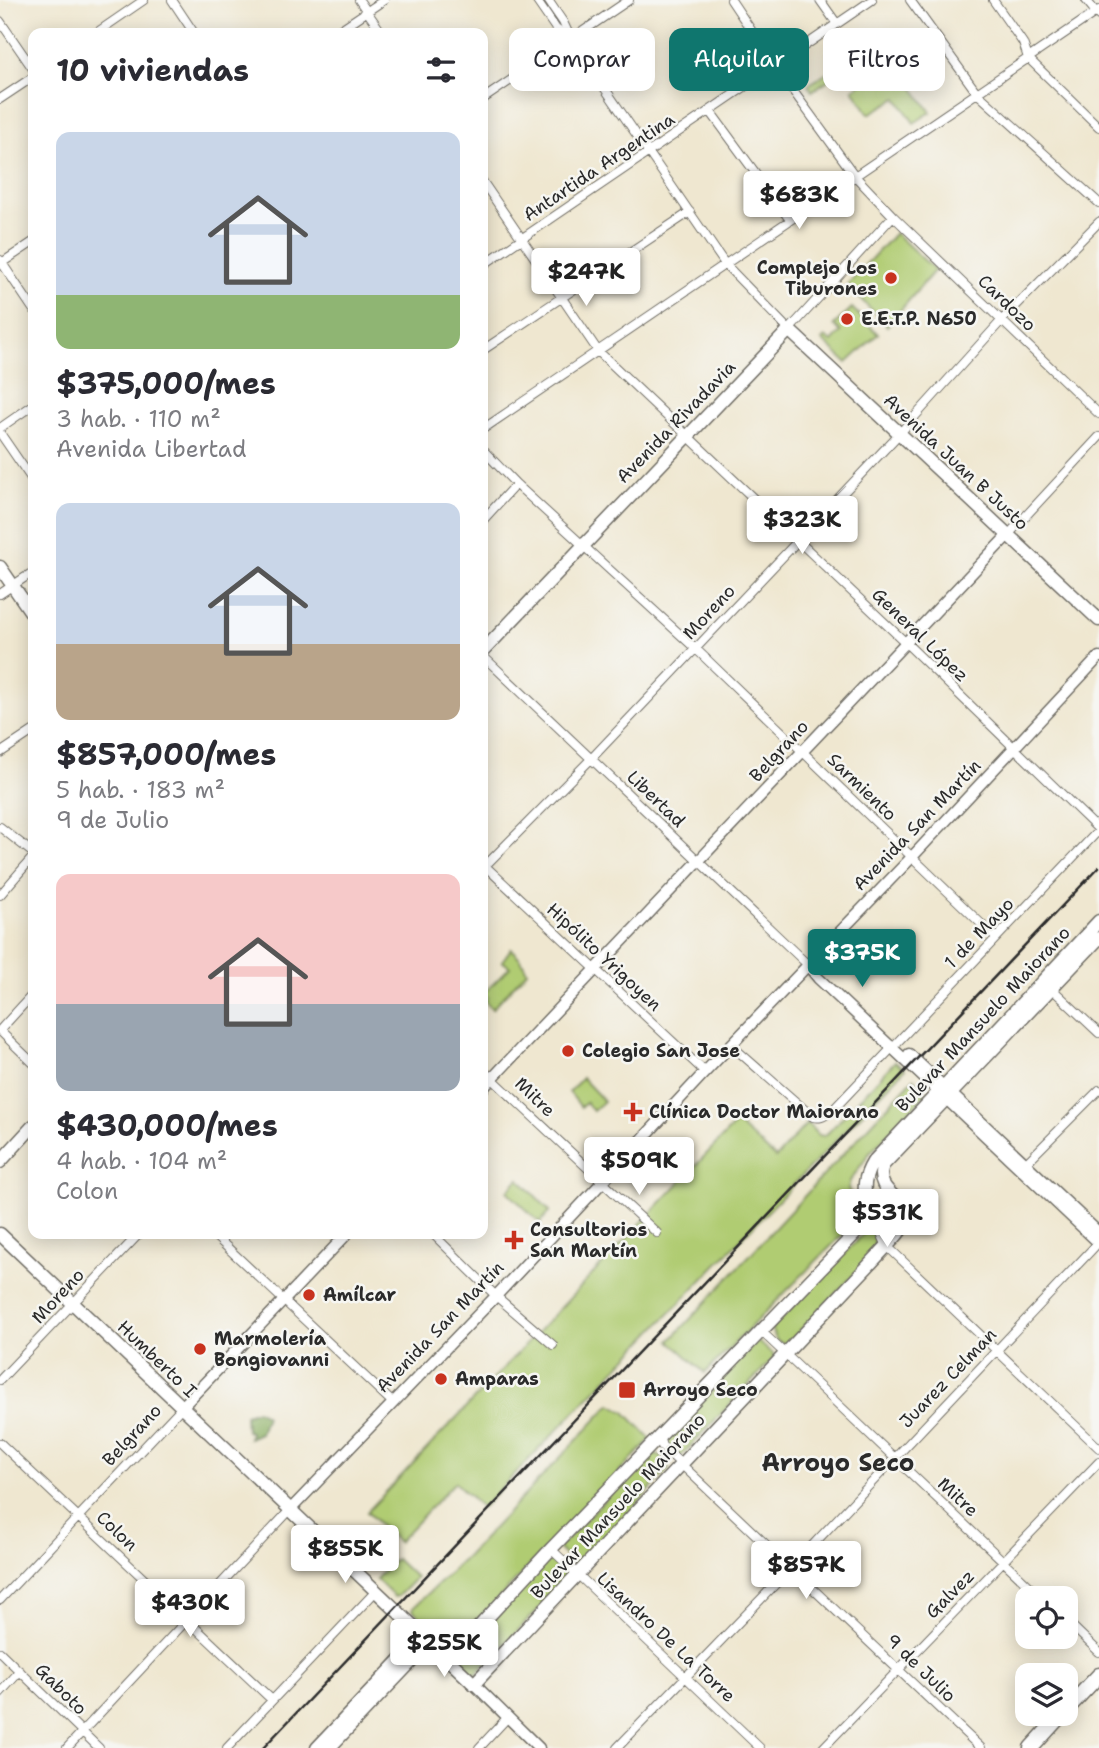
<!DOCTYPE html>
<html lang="es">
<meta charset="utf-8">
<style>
:root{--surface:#fff;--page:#f7f7f7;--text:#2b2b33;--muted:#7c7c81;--accent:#0f766e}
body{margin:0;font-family:"Shantell Sans",sans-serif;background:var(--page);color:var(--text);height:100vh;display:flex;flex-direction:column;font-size:26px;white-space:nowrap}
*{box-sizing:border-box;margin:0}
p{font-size:23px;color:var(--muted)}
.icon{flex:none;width:38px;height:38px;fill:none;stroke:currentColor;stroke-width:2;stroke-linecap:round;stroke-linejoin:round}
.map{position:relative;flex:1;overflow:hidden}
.panel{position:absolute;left:28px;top:28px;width:460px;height:1211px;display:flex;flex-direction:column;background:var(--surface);border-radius:14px;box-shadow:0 4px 18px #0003}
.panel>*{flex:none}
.hud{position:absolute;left:509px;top:28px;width:485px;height:63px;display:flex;gap:14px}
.buttons{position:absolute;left:1015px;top:1586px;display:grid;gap:14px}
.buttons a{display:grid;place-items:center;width:63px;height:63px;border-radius:14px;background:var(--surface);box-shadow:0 4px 18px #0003;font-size:35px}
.price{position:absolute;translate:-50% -60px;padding:0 16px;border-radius:7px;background:#fff;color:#222;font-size:23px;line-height:46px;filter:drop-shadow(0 2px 4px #0008)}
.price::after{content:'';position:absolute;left:50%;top:42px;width:21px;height:16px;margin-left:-10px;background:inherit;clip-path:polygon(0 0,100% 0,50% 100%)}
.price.selected{background:var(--accent);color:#fff}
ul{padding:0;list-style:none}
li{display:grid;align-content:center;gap:14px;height:371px;padding:0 28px}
li span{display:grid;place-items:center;height:217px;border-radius:14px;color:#555}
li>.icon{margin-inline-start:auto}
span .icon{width:126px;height:126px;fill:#fffc;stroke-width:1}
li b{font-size:30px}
h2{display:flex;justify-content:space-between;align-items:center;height:84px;padding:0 28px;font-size:30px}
.pill{padding:0 24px;border-radius:14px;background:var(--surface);box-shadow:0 4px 18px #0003;font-size:24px;line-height:63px}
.pill.selected{background:var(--accent);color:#fff}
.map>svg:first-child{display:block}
.green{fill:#b0cc72;stroke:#6e7c4e;stroke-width:2}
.forest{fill:#8cb064;stroke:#5c6e48;stroke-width:2}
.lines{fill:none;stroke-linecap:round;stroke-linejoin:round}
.minor-casing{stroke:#706d65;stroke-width:10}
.tertiary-casing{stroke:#706d65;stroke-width:13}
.secondary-casing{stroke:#706d65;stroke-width:15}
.primary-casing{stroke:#706d65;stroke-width:17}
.minor{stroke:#fff;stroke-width:8}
.tertiary{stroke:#fff;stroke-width:10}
.secondary{stroke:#fff;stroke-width:12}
.primary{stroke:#fff;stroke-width:14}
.rail{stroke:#2b2b2b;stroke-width:2.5}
.poi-dot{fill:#c8321e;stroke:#f6f6f2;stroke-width:2.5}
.labels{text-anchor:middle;stroke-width:5;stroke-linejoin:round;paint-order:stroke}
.street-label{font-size:18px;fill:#2b2b2b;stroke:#f6f6f2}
.poi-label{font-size:18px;font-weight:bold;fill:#2b2b2b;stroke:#f6f6f2;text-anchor:start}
.district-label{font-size:24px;font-weight:bold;fill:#2b2b2b;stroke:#f6f6f2}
</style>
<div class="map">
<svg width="1099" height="1748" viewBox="0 0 1099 1748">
<rect width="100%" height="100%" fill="#f6f6f2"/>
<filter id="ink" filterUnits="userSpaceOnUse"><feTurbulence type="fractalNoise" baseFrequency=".0143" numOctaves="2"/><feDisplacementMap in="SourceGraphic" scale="14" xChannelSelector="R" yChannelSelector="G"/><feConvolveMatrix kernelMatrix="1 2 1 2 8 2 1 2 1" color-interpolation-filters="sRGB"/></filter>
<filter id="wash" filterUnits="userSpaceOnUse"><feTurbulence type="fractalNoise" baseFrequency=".00686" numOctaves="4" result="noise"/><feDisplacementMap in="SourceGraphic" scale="28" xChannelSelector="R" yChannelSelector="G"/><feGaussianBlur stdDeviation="1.57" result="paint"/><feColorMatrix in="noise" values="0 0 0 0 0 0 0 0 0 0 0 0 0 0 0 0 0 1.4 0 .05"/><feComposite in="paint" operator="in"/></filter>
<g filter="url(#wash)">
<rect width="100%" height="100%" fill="#efe7d0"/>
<!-- green -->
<path class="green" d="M879,40l52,72 -17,11 -17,-25 -28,16 -16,-25 23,-16 -11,-18 -53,36 -4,-6z
M895,233l40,37 -48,56 -40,-41z
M852,308l26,26 -31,29 -25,-23 3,-3 7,5 9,-10 -7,-7z
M511,949l10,10 6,12 -35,38 -7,-8 3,-4 -4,-4 26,-26 -8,-6z
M895,1061l10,8 -423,439 -27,-26 -57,60 -31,-30 369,-389 40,35 31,-35 11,12 7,1z
M582,1078l22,23 -11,10 -7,-8 -5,4 -12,-15z
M914,1078l11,10 -1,8 -55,58 -19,27 -2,8 10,15 -1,16 -152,153 -35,-32z
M519,1179l31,32 -10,12 -33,-32z
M870,1227l5,4c1,12 -2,20 -7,29l-82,85 -9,-4 -6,-12z
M757,1341l16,13 1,4 -94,99c-7,-3 -15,-11 -16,-18z
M611,1404l14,8 26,27 -177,185 -46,1 -16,-16 54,-52z
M653,1455c8,-1 14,6 16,14l-86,94 -10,1 -15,-16 84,-87z
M396,1559l20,19 -18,18 -4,1 -18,-18z
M546,1560c11,0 21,11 19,22l-89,92h-5l-24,-23 -1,-4 25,-5z"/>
<!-- forest -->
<path class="forest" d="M257,1410l9,6 -6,17 -11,5 1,-6 -4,-1 -1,-17z"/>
</g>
<g filter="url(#ink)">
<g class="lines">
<!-- minor casing -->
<g class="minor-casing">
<path id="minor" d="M172,0l22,33
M359,0l23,33
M536,0l20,29 12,9
M548,0l15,22 8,17 154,225 64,66 104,-114
M731,0l44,66 80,110 38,40 206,198
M820,0l17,24
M910,0l67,93 122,110
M993,0l30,43 5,15 71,69
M1086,0l13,16
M0,21l33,48
M96,33l48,-33
M335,33l49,-33
M0,99l33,-22
M483,99l146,-99
M710,111l80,109
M483,182l115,169 307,291 194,188
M0,260l33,49
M0,264l33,-22
M483,265l389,-265
M483,350l207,-138
M0,428l33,-23
M483,429l616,-419
M0,433l33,48
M483,450l33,34 180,165 300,289
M483,520l33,-36
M1008,535l91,-98
M0,594l33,-22
M483,656l324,308
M0,753l33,-22
M0,827l33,26
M483,864l222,208
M483,868l108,-109 309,-326 102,-113 97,-98
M0,895l33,-38
M1050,987l49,46
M0,1030l33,-36
M0,1031l33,32
M731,1045l82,72c8,2 11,-1 18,-5l268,-282
M483,1070l174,163
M1022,1167l77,-77
M879,1229l8,17 212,202
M213,1234l179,168
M433,1234l63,62 57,49
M761,1331l281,267
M0,1380l139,-146
M659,1437l3,9 319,302
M0,1443l272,257
M551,1549l209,199
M0,1600l182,-193
M1066,1620l33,32
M0,1652l99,96
M0,1693l20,-22
M67,1748l223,-238
M227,1748l149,-157
M479,1748l29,-31
M617,1748l175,-181 307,-325
M823,1748l276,-286"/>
</g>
<!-- tertiary casing -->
<g class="tertiary-casing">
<path id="tertiary" d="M807,964l11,14 281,265
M909,1054l190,179
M483,1088l525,-553
M182,1407l165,-173
M290,1510l206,-214 209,-224 207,-215 187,-200
M474,1684l65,64"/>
</g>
<!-- secondary casing -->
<g class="secondary-casing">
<path id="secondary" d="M0,567l33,48
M483,651l306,-321 310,290
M0,1162l33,-36
M897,1200c-23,-4 -32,22 -11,32l15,-3
M862,1224c10,-25 -6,-34 11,-62l226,-241
M0,1234l474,450 413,-438c6,-7 15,-15 18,-23 12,-23 -34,-28 -22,-58l216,-227
M423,1636l40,1 13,-7 75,-81 323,-335
M317,1748l106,-112
M329,1748l101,-106"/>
</g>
<!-- primary casing -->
<g class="primary-casing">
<path id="primary" d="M1066,1710l33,-35
M1031,1748l32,-35"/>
</g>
<!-- minor -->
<use href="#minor" class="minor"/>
<!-- tertiary -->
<use href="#tertiary" class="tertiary"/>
<!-- secondary -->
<use href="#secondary" class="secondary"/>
<!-- primary -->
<use href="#primary" class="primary"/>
<!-- rail -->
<path class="rail" d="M263,1748l836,-881"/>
</g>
</g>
<!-- markers -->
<g class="poi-dot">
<circle cx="891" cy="278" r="7"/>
<circle cx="847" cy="319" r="7"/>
<circle cx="568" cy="1051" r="7"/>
<path d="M629.5 1101.5h7v7h7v7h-7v7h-7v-7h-7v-7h7z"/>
<path d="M510.5 1229.5h7v7h7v7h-7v7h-7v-7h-7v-7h7z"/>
<circle cx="309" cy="1295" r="7"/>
<circle cx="200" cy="1349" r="7"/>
<circle cx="441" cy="1379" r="7"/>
<rect x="618" y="1381" width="18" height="18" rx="3.5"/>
</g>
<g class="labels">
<!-- street labels -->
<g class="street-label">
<text transform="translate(599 167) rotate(-34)" y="6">Antartida Argentina</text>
<text transform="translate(1007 303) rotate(44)" y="6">Cardozo</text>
<text transform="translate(676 422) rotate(-46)" y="6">Avenida Rivadavia</text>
<text transform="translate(956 462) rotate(43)" y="6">Avenida Juan B Justo</text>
<text transform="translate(709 612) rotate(-47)" y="6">Moreno</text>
<text transform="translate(920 635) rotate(44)" y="6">General López</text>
<text transform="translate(779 751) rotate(-47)" y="6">Belgrano</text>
<text transform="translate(862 787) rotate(44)" y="6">Sarmiento</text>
<text transform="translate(656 799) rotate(44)" y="6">Libertad</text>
<text transform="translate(917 825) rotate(-46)" y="6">Avenida San Martín</text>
<text transform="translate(979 933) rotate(-46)" y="6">1 de Mayo</text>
<text transform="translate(604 957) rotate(43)" y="6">Hipólito Yrigoyen</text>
<text transform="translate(983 1019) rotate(-47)" y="6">Bulevar Mansuelo Maiorano</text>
<text transform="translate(535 1097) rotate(44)" y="6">Mitre</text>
<text transform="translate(58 1296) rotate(-47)" y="6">Moreno</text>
<text transform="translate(440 1327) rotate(-46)" y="6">Avenida San Martín</text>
<text transform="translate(157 1359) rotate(44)" y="6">Humberto I</text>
<text transform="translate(948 1378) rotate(-46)" y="6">Juarez Celman</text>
<text transform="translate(132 1435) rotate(-47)" y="6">Belgrano</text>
<text transform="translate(958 1497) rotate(43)" y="6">Mitre</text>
<text transform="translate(618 1506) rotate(-47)" y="6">Bulevar Mansuelo Maiorano</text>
<text transform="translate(117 1531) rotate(43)" y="6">Colon</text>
<text transform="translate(950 1594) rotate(-45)" y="6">Galvez</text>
<text transform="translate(666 1637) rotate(43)" y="6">Lisandro De La Torre</text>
<text transform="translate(921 1668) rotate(44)" y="6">9 de Julio</text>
<text transform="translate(61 1689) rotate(45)" y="6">Gaboto</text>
</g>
<!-- poi labels -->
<g class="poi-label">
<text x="877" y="274" text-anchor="end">Complejo Los<tspan x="877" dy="21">Tiburones</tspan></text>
<text x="861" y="325">E.E.T.P. N650</text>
<text x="582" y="1057">Colegio San Jose</text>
<text x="649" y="1118">Clínica Doctor Maiorano</text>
<text x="530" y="1236">Consultorios<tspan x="530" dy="21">San Martín</tspan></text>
<text x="323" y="1301">Amílcar</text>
<text x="214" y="1345">Marmolería<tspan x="214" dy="21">Bongiovanni</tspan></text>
<text x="455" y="1385">Amparas</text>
<text x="643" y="1396">Arroyo Seco</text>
</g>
<!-- district labels -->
<g class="district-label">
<text x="838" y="1471">Arroyo Seco</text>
</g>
</g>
</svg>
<div class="buttons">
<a><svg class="icon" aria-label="locate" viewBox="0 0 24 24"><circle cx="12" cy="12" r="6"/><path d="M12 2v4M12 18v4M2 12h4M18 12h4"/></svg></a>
<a><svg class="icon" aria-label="layers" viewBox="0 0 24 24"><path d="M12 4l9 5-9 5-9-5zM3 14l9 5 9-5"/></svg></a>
</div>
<b class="price" style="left:799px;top:231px">$683K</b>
<b class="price" style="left:586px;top:308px">$247K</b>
<b class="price" style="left:802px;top:556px">$323K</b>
<b class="price selected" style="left:862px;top:989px">$375K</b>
<b class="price" style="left:639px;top:1197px">$509K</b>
<b class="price" style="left:887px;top:1249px">$531K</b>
<b class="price" style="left:345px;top:1585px">$855K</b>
<b class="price" style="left:806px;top:1601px">$857K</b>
<b class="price" style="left:190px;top:1639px">$430K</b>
<b class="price" style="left:444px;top:1679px">$255K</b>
<div class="hud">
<a class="pill">Comprar</a>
<a class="pill selected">Alquilar</a>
<a class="pill">Filtros</a>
</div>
<section class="panel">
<h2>10 viviendas<svg class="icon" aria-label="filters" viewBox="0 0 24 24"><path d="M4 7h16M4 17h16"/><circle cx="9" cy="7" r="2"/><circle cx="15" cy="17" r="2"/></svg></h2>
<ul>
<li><span style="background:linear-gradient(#c9d6e8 75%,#8fb573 0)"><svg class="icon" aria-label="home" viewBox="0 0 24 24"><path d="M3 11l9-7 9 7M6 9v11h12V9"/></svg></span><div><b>$375,000/mes</b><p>3 hab. · 110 m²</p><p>Avenida Libertad</p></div></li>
<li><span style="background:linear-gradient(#c9d6e8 65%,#b9a48a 0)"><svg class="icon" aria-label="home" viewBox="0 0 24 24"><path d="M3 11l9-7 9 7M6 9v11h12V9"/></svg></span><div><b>$857,000/mes</b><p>5 hab. · 183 m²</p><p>9 de Julio</p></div></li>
<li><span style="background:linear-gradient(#f6c9c9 60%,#9aa5b1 0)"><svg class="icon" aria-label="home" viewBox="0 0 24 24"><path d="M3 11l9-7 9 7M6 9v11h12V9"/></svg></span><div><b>$430,000/mes</b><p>4 hab. · 104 m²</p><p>Colon</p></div></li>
</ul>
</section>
</div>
